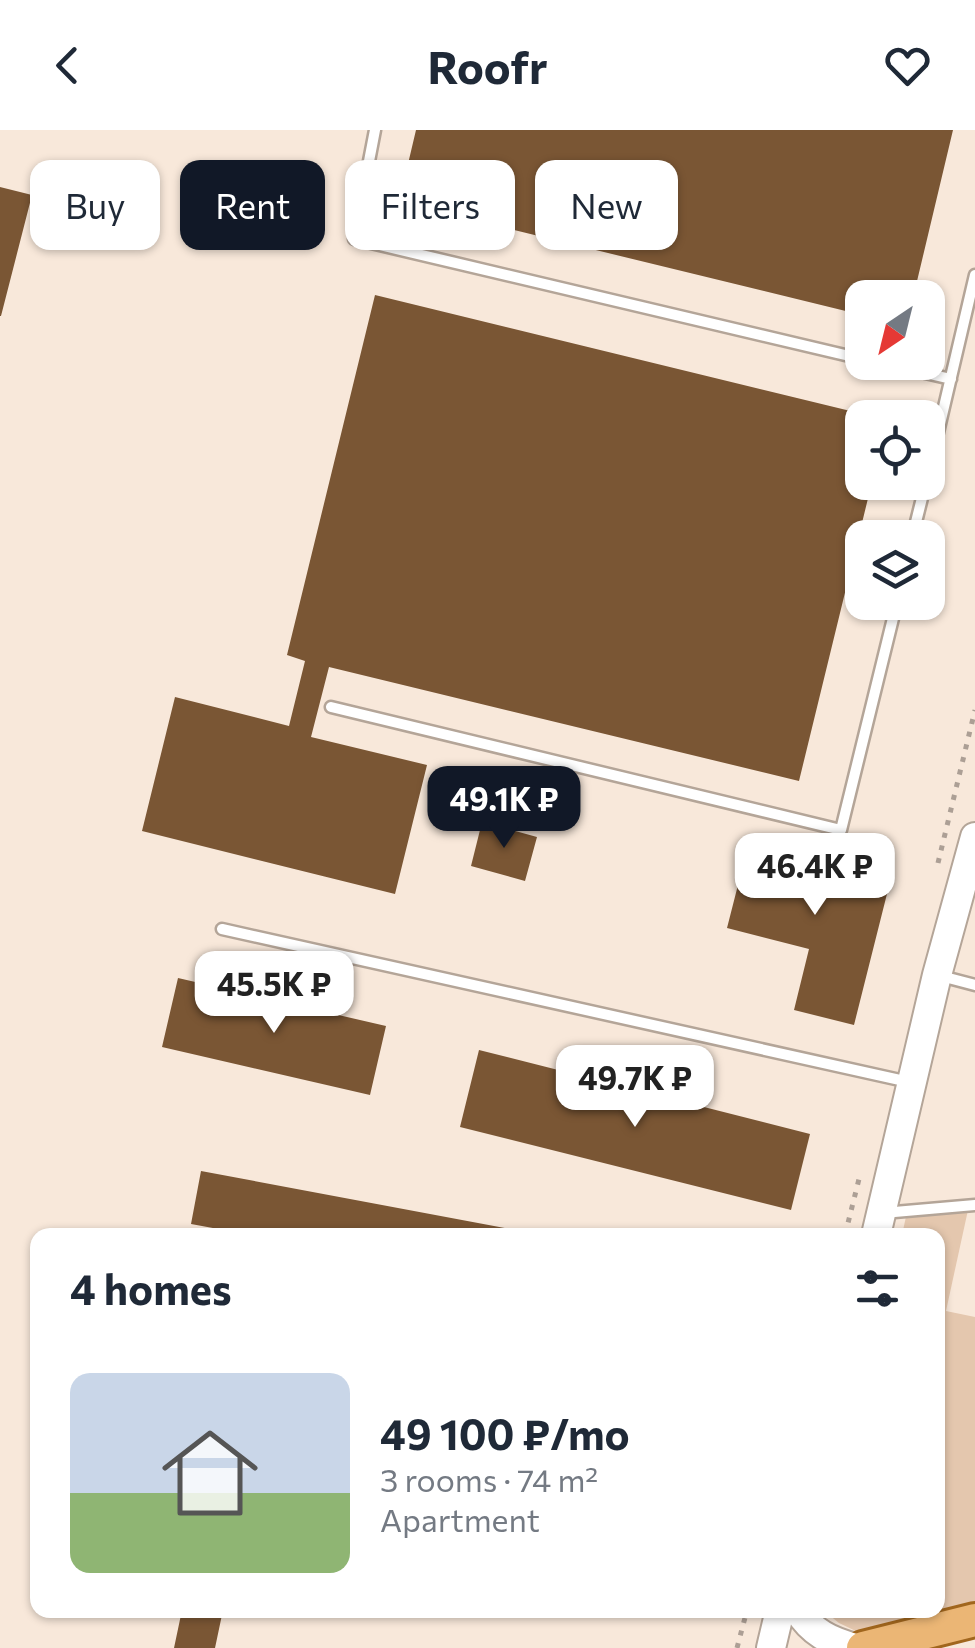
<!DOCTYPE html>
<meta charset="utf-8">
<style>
:root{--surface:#fff;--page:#f2f2f3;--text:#1f2937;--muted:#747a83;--accent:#111827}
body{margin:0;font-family:Commissioner,sans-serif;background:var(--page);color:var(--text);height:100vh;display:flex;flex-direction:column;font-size:38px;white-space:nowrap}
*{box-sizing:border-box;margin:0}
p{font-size:32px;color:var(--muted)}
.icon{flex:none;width:55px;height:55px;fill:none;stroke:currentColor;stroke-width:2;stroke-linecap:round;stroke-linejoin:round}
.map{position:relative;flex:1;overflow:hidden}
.panel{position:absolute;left:30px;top:1098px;width:915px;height:390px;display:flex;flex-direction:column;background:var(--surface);border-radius:20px;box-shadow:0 2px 8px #0004}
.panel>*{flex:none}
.top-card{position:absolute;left:30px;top:30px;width:915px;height:90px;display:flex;gap:20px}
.needle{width:65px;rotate:215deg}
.controls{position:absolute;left:845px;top:150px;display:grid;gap:20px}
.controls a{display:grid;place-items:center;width:100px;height:100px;border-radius:20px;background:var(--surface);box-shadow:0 2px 8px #0004;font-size:50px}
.price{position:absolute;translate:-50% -85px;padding:0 22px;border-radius:20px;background:#fff;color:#222;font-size:32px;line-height:65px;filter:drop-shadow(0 2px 5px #0008)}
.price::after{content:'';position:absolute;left:50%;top:60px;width:30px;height:22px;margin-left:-15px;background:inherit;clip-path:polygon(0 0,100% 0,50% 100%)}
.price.active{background:var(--accent);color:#fff}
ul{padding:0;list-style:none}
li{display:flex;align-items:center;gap:30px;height:250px;padding:0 40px}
li span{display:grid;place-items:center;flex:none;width:280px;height:200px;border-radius:20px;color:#555}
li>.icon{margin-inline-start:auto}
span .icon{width:120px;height:120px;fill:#fffc;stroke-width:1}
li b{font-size:42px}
h2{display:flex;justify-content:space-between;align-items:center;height:120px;padding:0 40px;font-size:42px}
.chip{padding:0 35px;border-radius:20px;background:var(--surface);box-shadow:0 2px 8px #0004;font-size:35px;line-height:90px}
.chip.active{background:var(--accent);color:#fff}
header{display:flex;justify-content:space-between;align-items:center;height:130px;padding:0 40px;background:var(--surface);font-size:45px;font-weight:700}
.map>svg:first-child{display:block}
.green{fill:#e4c7ae}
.building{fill:#7a5634}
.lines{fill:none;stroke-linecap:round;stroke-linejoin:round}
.service-casing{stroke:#b4a598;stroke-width:15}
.tertiary-casing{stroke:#b4a598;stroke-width:32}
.primary-casing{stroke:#a1661d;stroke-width:38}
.path{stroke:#ac9f95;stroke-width:5;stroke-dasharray:5 8;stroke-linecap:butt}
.service{stroke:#fff;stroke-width:10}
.tertiary{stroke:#fff;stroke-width:28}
.primary{stroke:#ebb675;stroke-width:32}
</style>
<header><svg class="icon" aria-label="back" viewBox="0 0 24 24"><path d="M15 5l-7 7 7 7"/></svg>Roofr<svg class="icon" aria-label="heart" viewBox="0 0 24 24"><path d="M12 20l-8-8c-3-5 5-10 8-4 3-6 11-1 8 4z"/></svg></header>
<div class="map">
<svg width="975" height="1518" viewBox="0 0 975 1518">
<rect width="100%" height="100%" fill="#f8e8da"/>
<!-- green -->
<path class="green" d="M968,1080l-22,101 29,6v286l-115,30 -21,-10 -16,-13h115v-375h-36l5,-23z"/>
<!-- building -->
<path class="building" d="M416,0h537l-40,168h-51v17l-463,-113z
M0,57l32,8 -31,121h-1z
M375,165l496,121 -9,2v64h10l-73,299 -470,-114 -18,70 116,28 -32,129 -253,-63 33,-134 114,29 16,-65 -18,-6z
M482,692l55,15 -12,44 -54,-15z
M751,704l142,36 -39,155 -60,-15 15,-61 -82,-21z
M178,848l208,48 -16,69 -208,-48z
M479,920l331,84 -19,76 -331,-83z
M201,1041l330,62v2h-280l-60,-11z
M182,1480h41l-8,38h-41z"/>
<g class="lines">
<!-- service casing -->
<g class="service-casing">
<path id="service" d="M375,0l-21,109 508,120
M878,232l73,17
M928,345l47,-200
M912,408l14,-56
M331,577l510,123 56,-228
M222,799l687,153
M937,845l38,10
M883,1083l92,-8"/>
</g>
<!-- tertiary casing -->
<g class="tertiary-casing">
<path id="tertiary" d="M876,1105l61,-260 38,-138
M798,1480c14,23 32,31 57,38
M771,1518l9,-38"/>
</g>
<!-- primary casing -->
<g class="primary-casing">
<path id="primary" d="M863,1518l112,-28"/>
</g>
<!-- path -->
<path class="path" d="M938,733l37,-153
M845,1105l15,-60
M737,1518l10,-38"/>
<!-- service -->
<use href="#service" class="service"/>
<!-- tertiary -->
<use href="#tertiary" class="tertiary"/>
<!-- primary -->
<use href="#primary" class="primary"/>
</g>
</svg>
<div class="controls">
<a><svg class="needle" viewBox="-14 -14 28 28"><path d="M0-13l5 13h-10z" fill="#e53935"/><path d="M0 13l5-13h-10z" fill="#747a83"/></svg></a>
<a><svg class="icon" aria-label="locate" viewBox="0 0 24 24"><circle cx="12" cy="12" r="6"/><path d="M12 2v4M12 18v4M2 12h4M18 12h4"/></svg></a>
<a><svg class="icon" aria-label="layers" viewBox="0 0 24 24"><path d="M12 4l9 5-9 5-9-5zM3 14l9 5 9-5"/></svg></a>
</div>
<b class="price active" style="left:504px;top:721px">49.1K ₽</b>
<b class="price" style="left:815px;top:788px">46.4K ₽</b>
<b class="price" style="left:274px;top:906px">45.5K ₽</b>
<b class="price" style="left:635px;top:1000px">49.7K ₽</b>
<div class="top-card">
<a class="chip">Buy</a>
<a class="chip active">Rent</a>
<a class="chip">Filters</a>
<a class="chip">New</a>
</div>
<section class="panel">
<h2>4 homes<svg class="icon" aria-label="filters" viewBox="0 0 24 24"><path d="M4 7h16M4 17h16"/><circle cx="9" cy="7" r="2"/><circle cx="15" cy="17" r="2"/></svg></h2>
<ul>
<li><span style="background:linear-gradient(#c9d6e8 60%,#8fb573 0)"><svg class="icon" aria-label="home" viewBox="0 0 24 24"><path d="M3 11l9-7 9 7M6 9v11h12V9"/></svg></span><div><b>49 100 ₽/mo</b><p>3 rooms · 74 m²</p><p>Apartment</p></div></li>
</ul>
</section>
</div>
